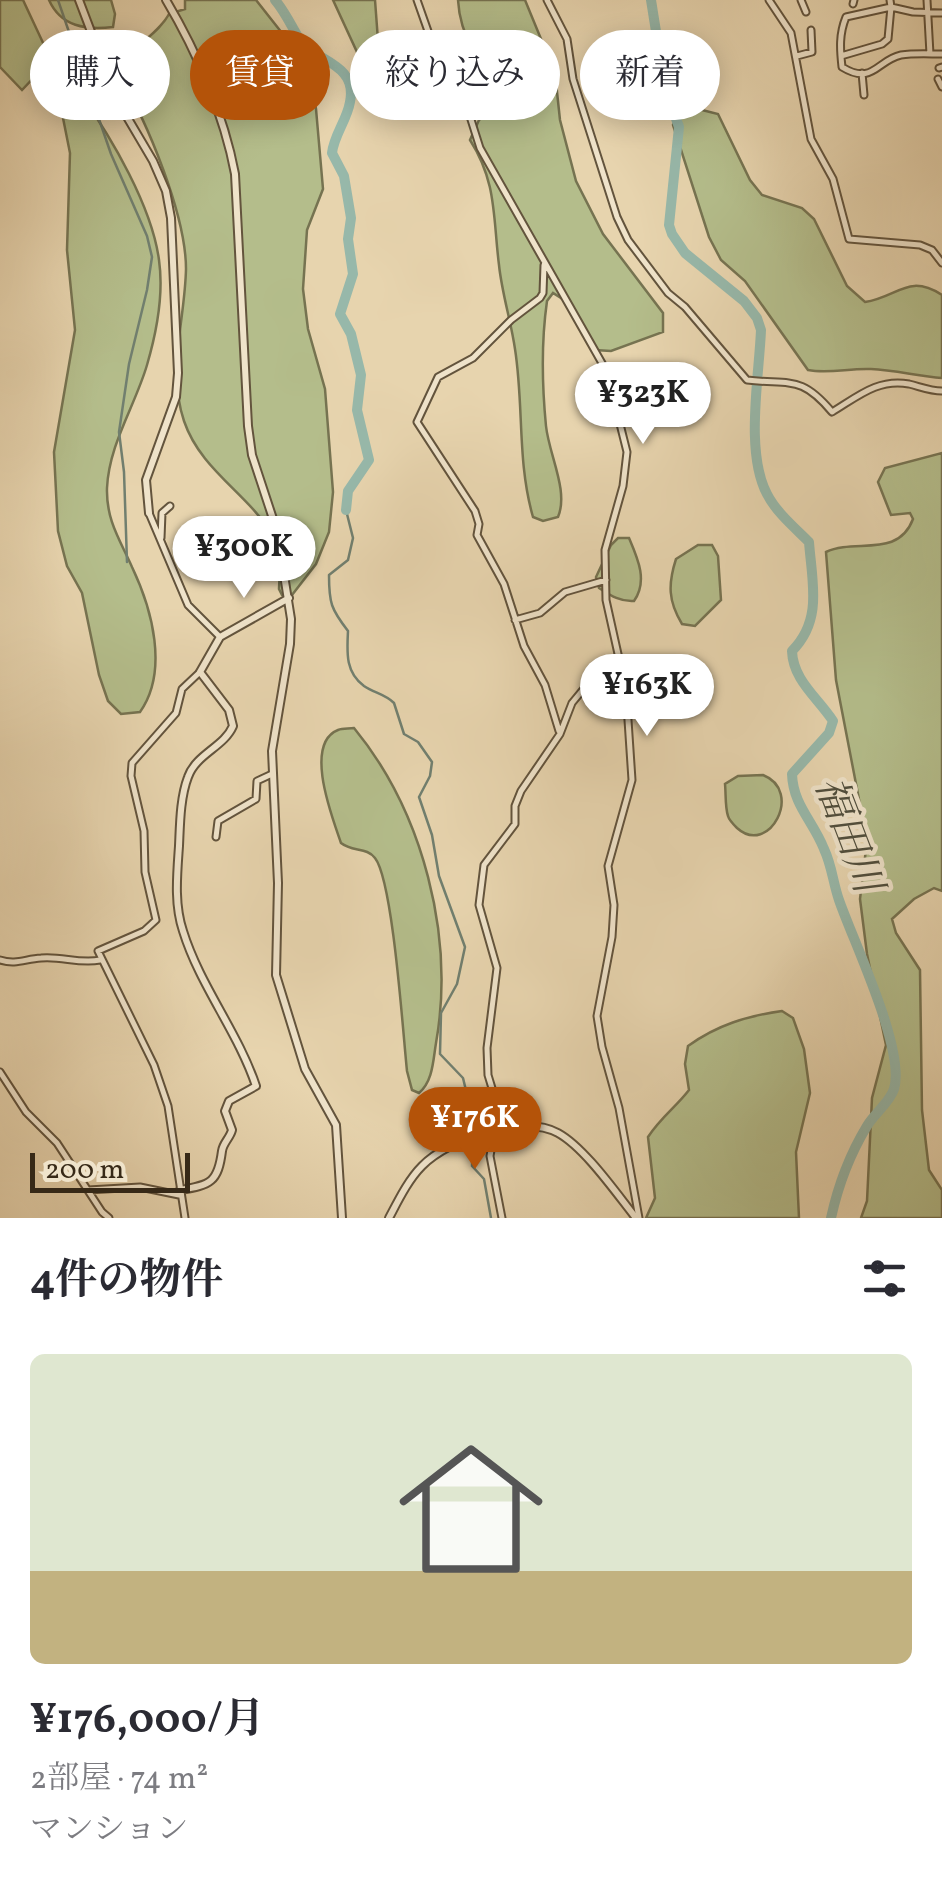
<!DOCTYPE html>
<html lang="ja">
<meta charset="utf-8">
<style>
:root{--surface:#fff;--page:#f7f7f7;--text:#2b2b33;--muted:#7c7c81;--accent:#b45309}
body{margin:0;font-family:Vollkorn,"Noto Serif JP",serif;background:var(--page);color:var(--text);height:100vh;display:flex;flex-direction:column;font-size:38px;white-space:nowrap}
*{box-sizing:border-box;margin:0}
p{font-size:32px;color:var(--muted)}
.icon{flex:none;width:55px;height:55px;fill:none;stroke:currentColor;stroke-width:2;stroke-linecap:round;stroke-linejoin:round}
.map{position:relative;height:1218px;overflow:hidden}
.drawer{display:flex;flex-direction:column;background:var(--surface);flex:1}
.drawer>*{flex:none}
.top-card{position:absolute;left:30px;top:30px;width:882px;height:90px;display:flex;gap:20px}
.scale{position:absolute;left:30px;bottom:25px;width:160px;box-sizing:border-box;padding-left:10px;border:5px solid #372917;border-top:0;font-size:28px;line-height:35px;white-space:nowrap;color:#372917;-webkit-text-stroke:8px #efe3ca;paint-order:stroke}
.price{position:absolute;translate:-50% -85px;padding:0 22px;border-radius:35px;background:#fff;color:#222;font-size:32px;line-height:65px;filter:drop-shadow(0 2px 5px #0008)}
.price::after{content:'';position:absolute;left:50%;top:60px;width:30px;height:22px;margin-left:-15px;background:inherit;clip-path:polygon(0 0,100% 0,50% 100%)}
.price.on{background:var(--accent);color:#fff}
ul{padding:0;list-style:none}
li{display:grid;align-content:center;gap:20px;height:530px;padding:0 30px}
li span{display:grid;place-items:center;height:310px;border-radius:15px;color:#555}
li>.icon{margin-inline-start:auto}
span .icon{width:180px;height:180px;fill:#fffc;stroke-width:1}
li b{font-size:42px}
h2{display:flex;justify-content:space-between;align-items:center;height:120px;padding:0 30px;font-size:42px}
.chip{padding:0 35px;border-radius:45px;background:var(--surface);box-shadow:0 5px 25px #0003;font-size:35px;line-height:90px}
.chip.on{background:var(--accent);color:#fff}
.map>svg:first-child{display:block}
.green{fill:#b4bd8b;stroke:#767351;stroke-width:2.5}
.lines{fill:none;stroke-linecap:round;stroke-linejoin:round}
.stream{stroke:#717f6f;stroke-width:2.5}
.river{stroke:#97b8aa;stroke-width:10}
.minor-casing{stroke:#63543d;stroke-width:9}
.tertiary-casing{stroke:#63543d;stroke-width:10}
.minor{stroke:#efe3ca;stroke-width:5}
.tertiary{stroke:#efe3ca;stroke-width:6}
.labels{text-anchor:middle;stroke-width:9;stroke-linejoin:round;paint-order:stroke}
.water-label{font-size:40px;font-style:italic;fill:#4f4d3c;stroke:#efe3ca}
</style>
<div class="map">
<svg width="942" height="1218" viewBox="0 0 942 1218">
<rect width="100%" height="100%" fill="#e7d4ae"/>
<filter id="stains"><feTurbulence type="fractalNoise" baseFrequency=".002" numOctaves="4"/><feColorMatrix values="0 0 0 0 .2 0 0 0 0 .09 0 0 0 0 .02 0 0 0 .5 -.17"/></filter>
<radialGradient id="worn" r=".72"><stop offset=".6" stop-color="#630" stop-opacity="0"/><stop offset="1" stop-color="#630" stop-opacity=".3"/></radialGradient>
<!-- green -->
<path class="green" d="M0,0h23l22,47 -7,26 -16,17 -22,-23z
M49,0h62l4,14 -2,13c-27,3 -52,0 -64,-27z
M185,0h71l52,66 8,43 7,80 -16,41 -4,59 5,40 17,60 8,103 -4,40 -13,32 -24,31h-10l-3,-6c1,-16 2,-39 -6,-53 -24,-42 -72,-65 -89,-115 -17,-50 1,-101 2,-152 0,-54 -39,-148 -67,-194 4,-25 38,-38 50,-61l16,-5z
M333,0h42l4,54 -5,17 -11,-6z
M458,0h67l30,73 5,47 16,61 27,53 60,79v19l-52,19 -16,-1 -31,-50 -11,-7 -6,8c-6,42 -5,84 -1,125 3,29 23,65 12,91l-15,4 -10,-4c-16,-55 -9,-111 -18,-168 -4,-28 -13,-55 -16,-84 -6,-47 -2,-83 -29,-125l9,-20 23,-18 3,-9c-25,-27 -45,-56 -47,-93z
M81,95c31,43 71,112 78,165 5,35 -2,71 -12,105 -12,41 -38,79 -40,123 -1,32 13,52 25,79 20,42 37,104 8,145l-19,2 -13,-13 -9,-26 -17,-82 -15,-27 -9,-35 -4,-79 21,-122 -8,-80 3,-97 -10,-50 7,-7z
M698,109l20,5 32,66 12,15 40,13 12,11 33,67 18,16c33,-5 43,-29 77,-7v83c-24,-2 -48,-8 -71,-9 -22,-1 -42,5 -63,1l-63,-89 -24,-21 -12,-23 -36,-112 8,-14z
M942,453v438l-8,-3 -20,11 -22,20 4,14 24,37 2,140 7,60 13,20v28h-81l6,-17 5,-103 14,-53 -19,-91 -7,-55 7,-58 -31,-161 -10,-128c29,-14 72,7 87,-33l-3,-6 -19,2 -13,-33 7,-14z
M618,538h11c9,21 19,43 5,63 -14,1 -24,-6 -35,-13l-3,-11 15,-32z
M698,545h14l6,11 3,44 -26,26 -13,-2c-14,-23 -14,-40 -6,-65z
M354,728c69,84 101,208 82,315 -3,18 -3,38 -17,50l-7,-3 -5,-19c-4,-37 -14,-190 -32,-213 -8,-11 -23,-6 -34,-15 -8,-24 -38,-99 -3,-113 5,-2 11,-1 16,-2z
M763,775c41,16 6,82 -26,53 -3,-3 -8,-8 -9,-12 -3,-9 -2,-22 -3,-32l13,-8z
M782,1011l11,7 11,31 6,44 -14,59 3,66h-153l9,-20 -7,-61c13,-20 28,-30 41,-47l-4,-26 3,-18c29,-21 59,-30 94,-35z"/>
<g class="lines">
<!-- stream -->
<path class="stream" d="M58,0l53,154 36,82 5,21 -5,33 -18,74 -10,68 5,40 3,90
M346,510l7,28 -5,22 -19,15c0,28 2,34 19,56 -1,21 -3,41 16,55 10,7 21,8 30,17l10,31 14,8 14,20 -2,14 -11,21 13,38 7,41 26,71 -8,37 -16,29 -1,41 23,24 13,54
M473,1142l-1,24 12,13 7,39"/>
<!-- river -->
<path class="river" d="M275,0c11,13 16,26 25,40 14,21 58,23 50,62 -3,18 -16,33 -18,51l12,23 7,42 -3,21 5,35 -13,40 11,20 10,41 -4,35 12,50 -21,31 -2,19
M651,0l14,88 14,39 -10,98 3,9 13,19 59,48 13,17 4,12c-2,48 -16,122 6,164 9,18 28,34 42,48 3,40 14,78 -17,109 1,29 25,46 41,70l-4,12 -37,41c1,31 21,47 32,75 8,17 9,34 15,51 14,41 67,150 55,189 -4,13 -20,25 -27,37 -17,28 -29,60 -36,92"/>
<!-- minor casing -->
<g class="minor-casing">
<path id="minor" d="M417,0l12,34 31,51 20,63 127,224 20,80 -4,34 -18,64 1,50 20,90 6,90 -24,86 6,39 -2,32 -15,79 5,31 17,61 20,110
M547,0l20,39 6,40 44,138 11,23 40,53 17,14 62,73c44,5 54,-5 85,32 25,-15 46,-34 77,-28 12,3 21,7 33,7
M769,0l22,33 20,106 22,40 16,60 71,6 12,5 10,13
M801,0l5,12
M890,0l1,7 22,5 29,1
M927,0l3,54
M853,4l1,-4
M797,56l15,-4 -1,-22
M841,56l41,-12 6,-5 3,-32 -45,10c-7,17 -6,32 -4,50 31,19 35,-7 59,-12 13,-2 28,-1 41,-1
M939,68l3,-1
M862,73l2,22
M938,79l4,8
M544,265l-1,28 -3,5 -29,22 -38,38 -35,19 -21,45 58,89 4,13 -2,11 27,49 20,62 21,39 14,46
M149,513l39,92 32,32
M161,538l1,-25 8,-7
M515,620l25,-7 25,-21 41,-12
M216,837l2,-16 38,-22 1,-18 15,-7
M0,960c16,5 25,-1 41,-2 21,-2 38,6 59,2
M0,1072l26,40 31,31 45,69 7,6
M88,1190l52,-3 39,8
M185,1218l-17,-112 -14,-41 -56,-114 46,-20 12,-11 -11,-48 -1,-41 -13,-55 1,-13 44,-50 6,-24 18,-17
M502,1218l-12,-62 8,-48 -10,-33 -1,-27 10,-80 -18,-63 5,-40 31,-41v-18l6,-15 39,-57 12,-31 28,-34 20,-10"/>
</g>
<!-- tertiary casing -->
<g class="tertiary-casing">
<path id="tertiary" d="M79,0l38,100 36,61 13,30 5,27 7,155 -2,24 -30,83 3,33
M166,0c31,52 58,115 69,174l13,252 4,29 25,76 14,88 -1,25 -18,107 6,132 -2,92 29,94 31,56 6,93
M180,1190c31,-5 38,-8 42,-39 1,-8 8,-13 10,-21l-7,-19 4,-10 27,-15c-18,-54 -56,-100 -73,-155 -9,-27 -6,-56 -4,-85 1,-21 1,-48 9,-69 8,-23 36,-30 45,-51l-4,-16 -29,-38 20,-35 69,-39
M389,1218c9,-17 19,-38 33,-52 26,-27 101,-53 136,-33 27,15 58,60 78,85"/>
</g>
<!-- minor -->
<use href="#minor" class="minor"/>
<!-- tertiary -->
<use href="#tertiary" class="tertiary"/>
</g>
<g class="labels">
<!-- water labels -->
<g class="water-label">
<text transform="translate(850 834) rotate(69)" y="14">福田川</text>
</g>
</g>
<rect width="100%" height="100%" filter="url(#stains)"/>
<rect width="100%" height="100%" fill="url(#worn)"/>
</svg>
<div class="scale">200 m</div>
<b class="price" style="left:643px;top:447px">¥323K</b>
<b class="price" style="left:244px;top:601px">¥300K</b>
<b class="price" style="left:647px;top:739px">¥163K</b>
<b class="price on" style="left:475px;top:1172px">¥176K</b>
<div class="top-card">
<a class="chip">購入</a>
<a class="chip on">賃貸</a>
<a class="chip">絞り込み</a>
<a class="chip">新着</a>
</div>
</div>
<section class="drawer">
<h2>4件の物件<svg class="icon" aria-label="filters" viewBox="0 0 24 24"><path d="M4 7h16M4 17h16"/><circle cx="9" cy="7" r="2"/><circle cx="15" cy="17" r="2"/></svg></h2>
<ul>
<li><span style="background:linear-gradient(#dfe7d0 70%,#c2b280 0)"><svg class="icon" aria-label="home" viewBox="0 0 24 24"><path d="M3 11l9-7 9 7M6 9v11h12V9"/></svg></span><div><b>¥176,000/月</b><p>2部屋 · 74 m²</p><p>マンション</p></div></li>
</ul>
</section>
